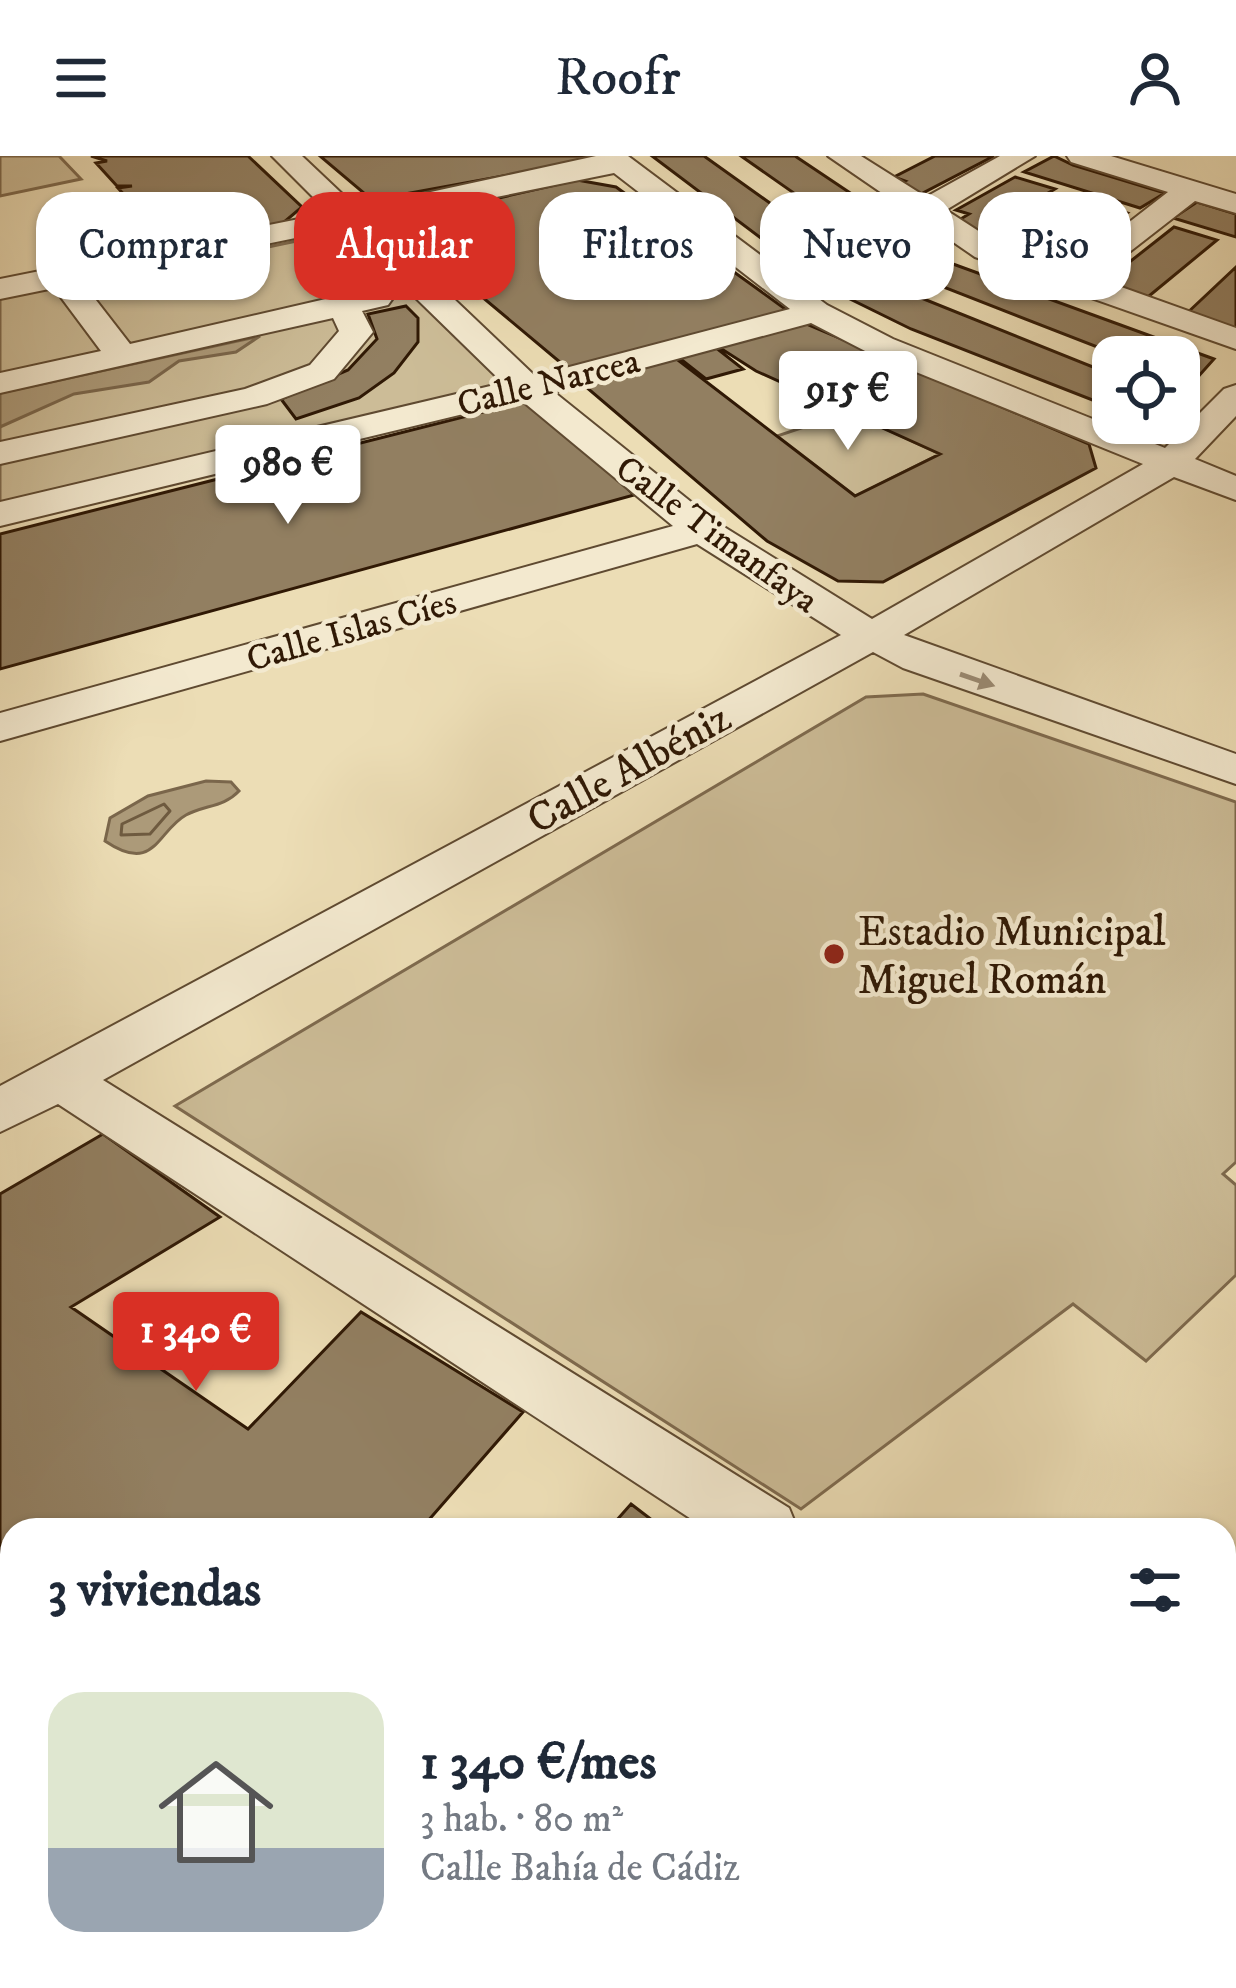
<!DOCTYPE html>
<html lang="es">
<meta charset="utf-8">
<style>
:root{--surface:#fff;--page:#f2f2f3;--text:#1f2937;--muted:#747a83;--accent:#d93025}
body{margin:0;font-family:"IM FELL DW Pica",serif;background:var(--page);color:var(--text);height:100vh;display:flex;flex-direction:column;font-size:45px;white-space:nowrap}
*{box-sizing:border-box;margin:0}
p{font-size:39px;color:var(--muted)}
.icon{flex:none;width:66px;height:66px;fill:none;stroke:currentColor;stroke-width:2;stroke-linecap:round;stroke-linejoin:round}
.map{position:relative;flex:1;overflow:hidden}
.sheet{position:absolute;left:0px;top:1362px;width:1236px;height:471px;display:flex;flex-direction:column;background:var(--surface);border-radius:36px 36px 0 0;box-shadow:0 3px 9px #0004}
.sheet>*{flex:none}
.banner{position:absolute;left:36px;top:36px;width:1164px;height:108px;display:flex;gap:24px}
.tools{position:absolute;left:1092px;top:180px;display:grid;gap:24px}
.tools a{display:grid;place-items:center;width:108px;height:108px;border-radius:24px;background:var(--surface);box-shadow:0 3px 9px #0004;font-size:60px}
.price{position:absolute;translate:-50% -102px;padding:0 27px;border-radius:12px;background:#fff;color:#222;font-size:39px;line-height:78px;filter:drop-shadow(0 3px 6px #0008)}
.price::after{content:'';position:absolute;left:50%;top:72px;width:36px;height:27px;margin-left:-18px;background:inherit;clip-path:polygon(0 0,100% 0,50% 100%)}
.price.selected{background:var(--accent);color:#fff}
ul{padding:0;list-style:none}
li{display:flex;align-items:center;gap:36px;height:300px;padding:0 48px}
li span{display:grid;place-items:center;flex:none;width:336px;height:240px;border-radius:36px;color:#555}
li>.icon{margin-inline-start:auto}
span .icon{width:144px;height:144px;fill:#fffc;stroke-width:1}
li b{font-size:51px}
h2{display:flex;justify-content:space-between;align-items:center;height:144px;padding:0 48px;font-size:51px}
.pill{padding:0 42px;border-radius:36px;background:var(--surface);box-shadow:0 3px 9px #0004;font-size:42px;line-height:108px}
.pill.selected{background:var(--accent);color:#fff}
header{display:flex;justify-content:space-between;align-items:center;height:156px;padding:0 48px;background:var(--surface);font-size:54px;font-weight:600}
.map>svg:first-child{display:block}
.green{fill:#ccbc97;stroke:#7e6a4e;stroke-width:3}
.water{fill:#ac9a79;stroke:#7a664b;stroke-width:3}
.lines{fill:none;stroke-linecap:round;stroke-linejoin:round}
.shore{stroke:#6e5a3f;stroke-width:3}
.building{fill:#927f61;stroke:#301905;stroke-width:3}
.minor-casing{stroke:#5f4a31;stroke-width:4}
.major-casing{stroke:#301905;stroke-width:4}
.minor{fill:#f3e9cf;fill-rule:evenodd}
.major{fill:#ecddb5;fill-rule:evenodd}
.oneway{fill:#9b8b74}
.poi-dot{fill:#8f2418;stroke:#f3e9cf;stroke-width:4.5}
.labels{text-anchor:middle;stroke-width:9;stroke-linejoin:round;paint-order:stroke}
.far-street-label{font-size:36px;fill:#301905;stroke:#f3e9cf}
.street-label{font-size:42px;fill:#301905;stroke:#f3e9cf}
.poi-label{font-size:42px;fill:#301905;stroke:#f3e9cf;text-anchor:start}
</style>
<header><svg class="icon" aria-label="menu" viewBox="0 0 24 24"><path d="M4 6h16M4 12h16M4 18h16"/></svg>Roofr<svg class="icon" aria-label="person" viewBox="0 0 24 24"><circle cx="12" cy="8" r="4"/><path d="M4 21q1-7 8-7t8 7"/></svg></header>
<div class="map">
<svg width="1236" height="1832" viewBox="0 0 1236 1832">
<rect width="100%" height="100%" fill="#ecddb5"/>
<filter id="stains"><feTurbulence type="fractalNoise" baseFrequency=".00167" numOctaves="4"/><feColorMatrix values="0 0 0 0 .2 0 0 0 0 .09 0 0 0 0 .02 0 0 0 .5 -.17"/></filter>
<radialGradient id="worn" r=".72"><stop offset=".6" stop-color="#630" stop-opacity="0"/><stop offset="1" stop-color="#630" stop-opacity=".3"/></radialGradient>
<!-- green -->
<path class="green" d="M0,0h59l22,23 -81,17z
M330,78l68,59 27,-6 103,101 -528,126v-225l62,-12 9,11z
M849,256l91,42 -85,42 -78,-60z
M923,538l313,108v360l-13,12 13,11v90l-90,86 -73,-57 -272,205 -626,-403 691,-409z"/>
<!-- water -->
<path class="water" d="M260,180l-24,16 -57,9 -30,21 -75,12 -74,33v-34z
M206,625l25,1 8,9c-15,16 -34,14 -53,24 -29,16 -31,60 -81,26l5,-23 38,-22z"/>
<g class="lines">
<!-- shore -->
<path class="shore" d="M164,648l6,7 -20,23 -29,1 1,-11z"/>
</g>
<!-- building -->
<path class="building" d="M91,0h157l54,51 -19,16 -139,28 -18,-22 -16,-6 10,-2 -5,-5 24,-5 -21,-23 14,-2h-15l-21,-23 11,-2z
M320,0h280l2,2 -230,42z
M652,0h52l164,117 -46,11z
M741,0h54l148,99 -45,11z
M935,0h59l-77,40 -22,-10 10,-5 -11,-4z
M1054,0l19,9 92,28 -25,15 -116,-36z
M1015,21l40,12 -59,34 13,4 -15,9 -40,-13 15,-9 -13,-4z
M577,24l39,7 172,124 -221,57 -165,-138 18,-14z
M1088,44l39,13 -57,34 15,4 -31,20 -42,-15 32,-17 -15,-5z
M1197,46l39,12v23l-63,-19z
M1174,71l43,13 -74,61 -44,-15z
M942,104l272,99 -35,39v-41h-56l-218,-85z
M1236,111v65l-51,-17z
M879,125l234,94v33l-202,-79 -71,-35z
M406,150l12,12v24l-24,31 -35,25 -63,21 -15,-20 67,-29 29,-31 -9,-25z
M802,166l287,122 7,24 -213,114 -45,-1 -71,-40 -188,-160 95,-24 181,139 85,-42 -184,-83 -39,-25z
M715,191l28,22 -37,10 -28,-22z
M535,243l99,96 -634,174v-135z
M103,978l117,83 -149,90 177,122 113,-117 162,100 -103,118h-408v162l-12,-8v-490z
M631,1348l34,26h-57z
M0,1748l12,11v62h71l12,11h-95z
M439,1821h273l-21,11h-235z"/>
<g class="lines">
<!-- minor casing -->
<g class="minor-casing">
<path id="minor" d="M272,0h30l55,52 239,-52h32l199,149 66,34 272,109 59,-59 12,-4v31l-41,43 41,17v24l-62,-23 -270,158 332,119v30l-333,-116 -30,-16 -770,428 686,428 9,22h-90l-650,-426 -58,28v-46l841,-451 -144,-91 -697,197v-28l673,-187 -152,-126 -521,126v-24l503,-119 -159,-155 -262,54 48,62 213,-49 45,-4 5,7 -5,7 -26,6 11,21 -39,47 -67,25 -267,60v-22l245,-53 65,-24 29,-34 -6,-13 -333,75v-20l101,-22 -47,-63 -54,11v-20l329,-66zM614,17l176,136 -255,67 -162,-154zM811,167l58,30 274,111 -271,155 -156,-97 -162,-130z
M828,0h33l65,41 74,-41h35l-89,54 51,33 72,26 99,-77 -97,-30 -4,-6h44l125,38v19l-41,-12 -99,77 140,50v21l-261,-92z
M1236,1447v95l-12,4v-95z"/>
</g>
<!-- major casing -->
<g class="major-casing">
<path id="major" d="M0,1530l12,5v93l-12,-5z
M0,1645l12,5v98l-12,-5z
M104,1821h108l5,11h-109z
M267,1821h113l5,11h-114z
M778,1821h102l-4,11h-103z
M1069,1821h107l5,11h-108z"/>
</g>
<!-- minor -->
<use href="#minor" class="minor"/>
<!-- major -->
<use href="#major" class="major"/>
</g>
<!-- one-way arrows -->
<defs><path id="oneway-solid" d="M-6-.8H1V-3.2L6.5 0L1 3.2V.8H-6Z" transform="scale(3)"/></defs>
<use class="oneway" href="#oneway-solid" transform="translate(977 524) rotate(19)"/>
<!-- markers -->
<circle class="poi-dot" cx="834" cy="798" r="12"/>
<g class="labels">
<!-- far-street labels -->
<g class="far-street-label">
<text transform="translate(548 225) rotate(-14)" y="13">Calle Narcea</text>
<text transform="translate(718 377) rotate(36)" y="13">Calle Timanfaya</text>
<text transform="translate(351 473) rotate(-16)" y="13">Calle Islas Cíes</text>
</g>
<!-- street labels -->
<g class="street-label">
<text transform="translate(628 611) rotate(-29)" y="15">Calle Albéniz</text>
</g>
<!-- poi labels -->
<g class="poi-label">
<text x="858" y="789">Estadio Municipal<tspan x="858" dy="48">Miguel Román</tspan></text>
</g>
</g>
<rect width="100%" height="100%" filter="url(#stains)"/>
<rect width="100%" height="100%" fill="url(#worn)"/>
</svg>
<div class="tools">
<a><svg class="icon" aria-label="locate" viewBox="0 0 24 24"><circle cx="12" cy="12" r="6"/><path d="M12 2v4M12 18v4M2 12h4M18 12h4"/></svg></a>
</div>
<b class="price" style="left:848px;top:297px">915 €</b>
<b class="price" style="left:288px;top:371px">980 €</b>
<b class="price selected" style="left:196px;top:1238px">1 340 €</b>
<div class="banner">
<a class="pill">Comprar</a>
<a class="pill selected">Alquilar</a>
<a class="pill">Filtros</a>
<a class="pill">Nuevo</a>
<a class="pill">Piso</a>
</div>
<section class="sheet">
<h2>3 viviendas<svg class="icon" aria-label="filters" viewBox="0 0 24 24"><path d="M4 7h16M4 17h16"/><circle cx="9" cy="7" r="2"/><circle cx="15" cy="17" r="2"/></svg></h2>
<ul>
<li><span style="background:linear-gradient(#dfe7d0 65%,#9aa5b1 0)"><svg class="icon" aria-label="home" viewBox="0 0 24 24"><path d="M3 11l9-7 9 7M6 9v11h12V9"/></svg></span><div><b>1 340 €/mes</b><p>3 hab. · 80 m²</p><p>Calle Bahía de Cádiz</p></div></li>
</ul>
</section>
</div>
